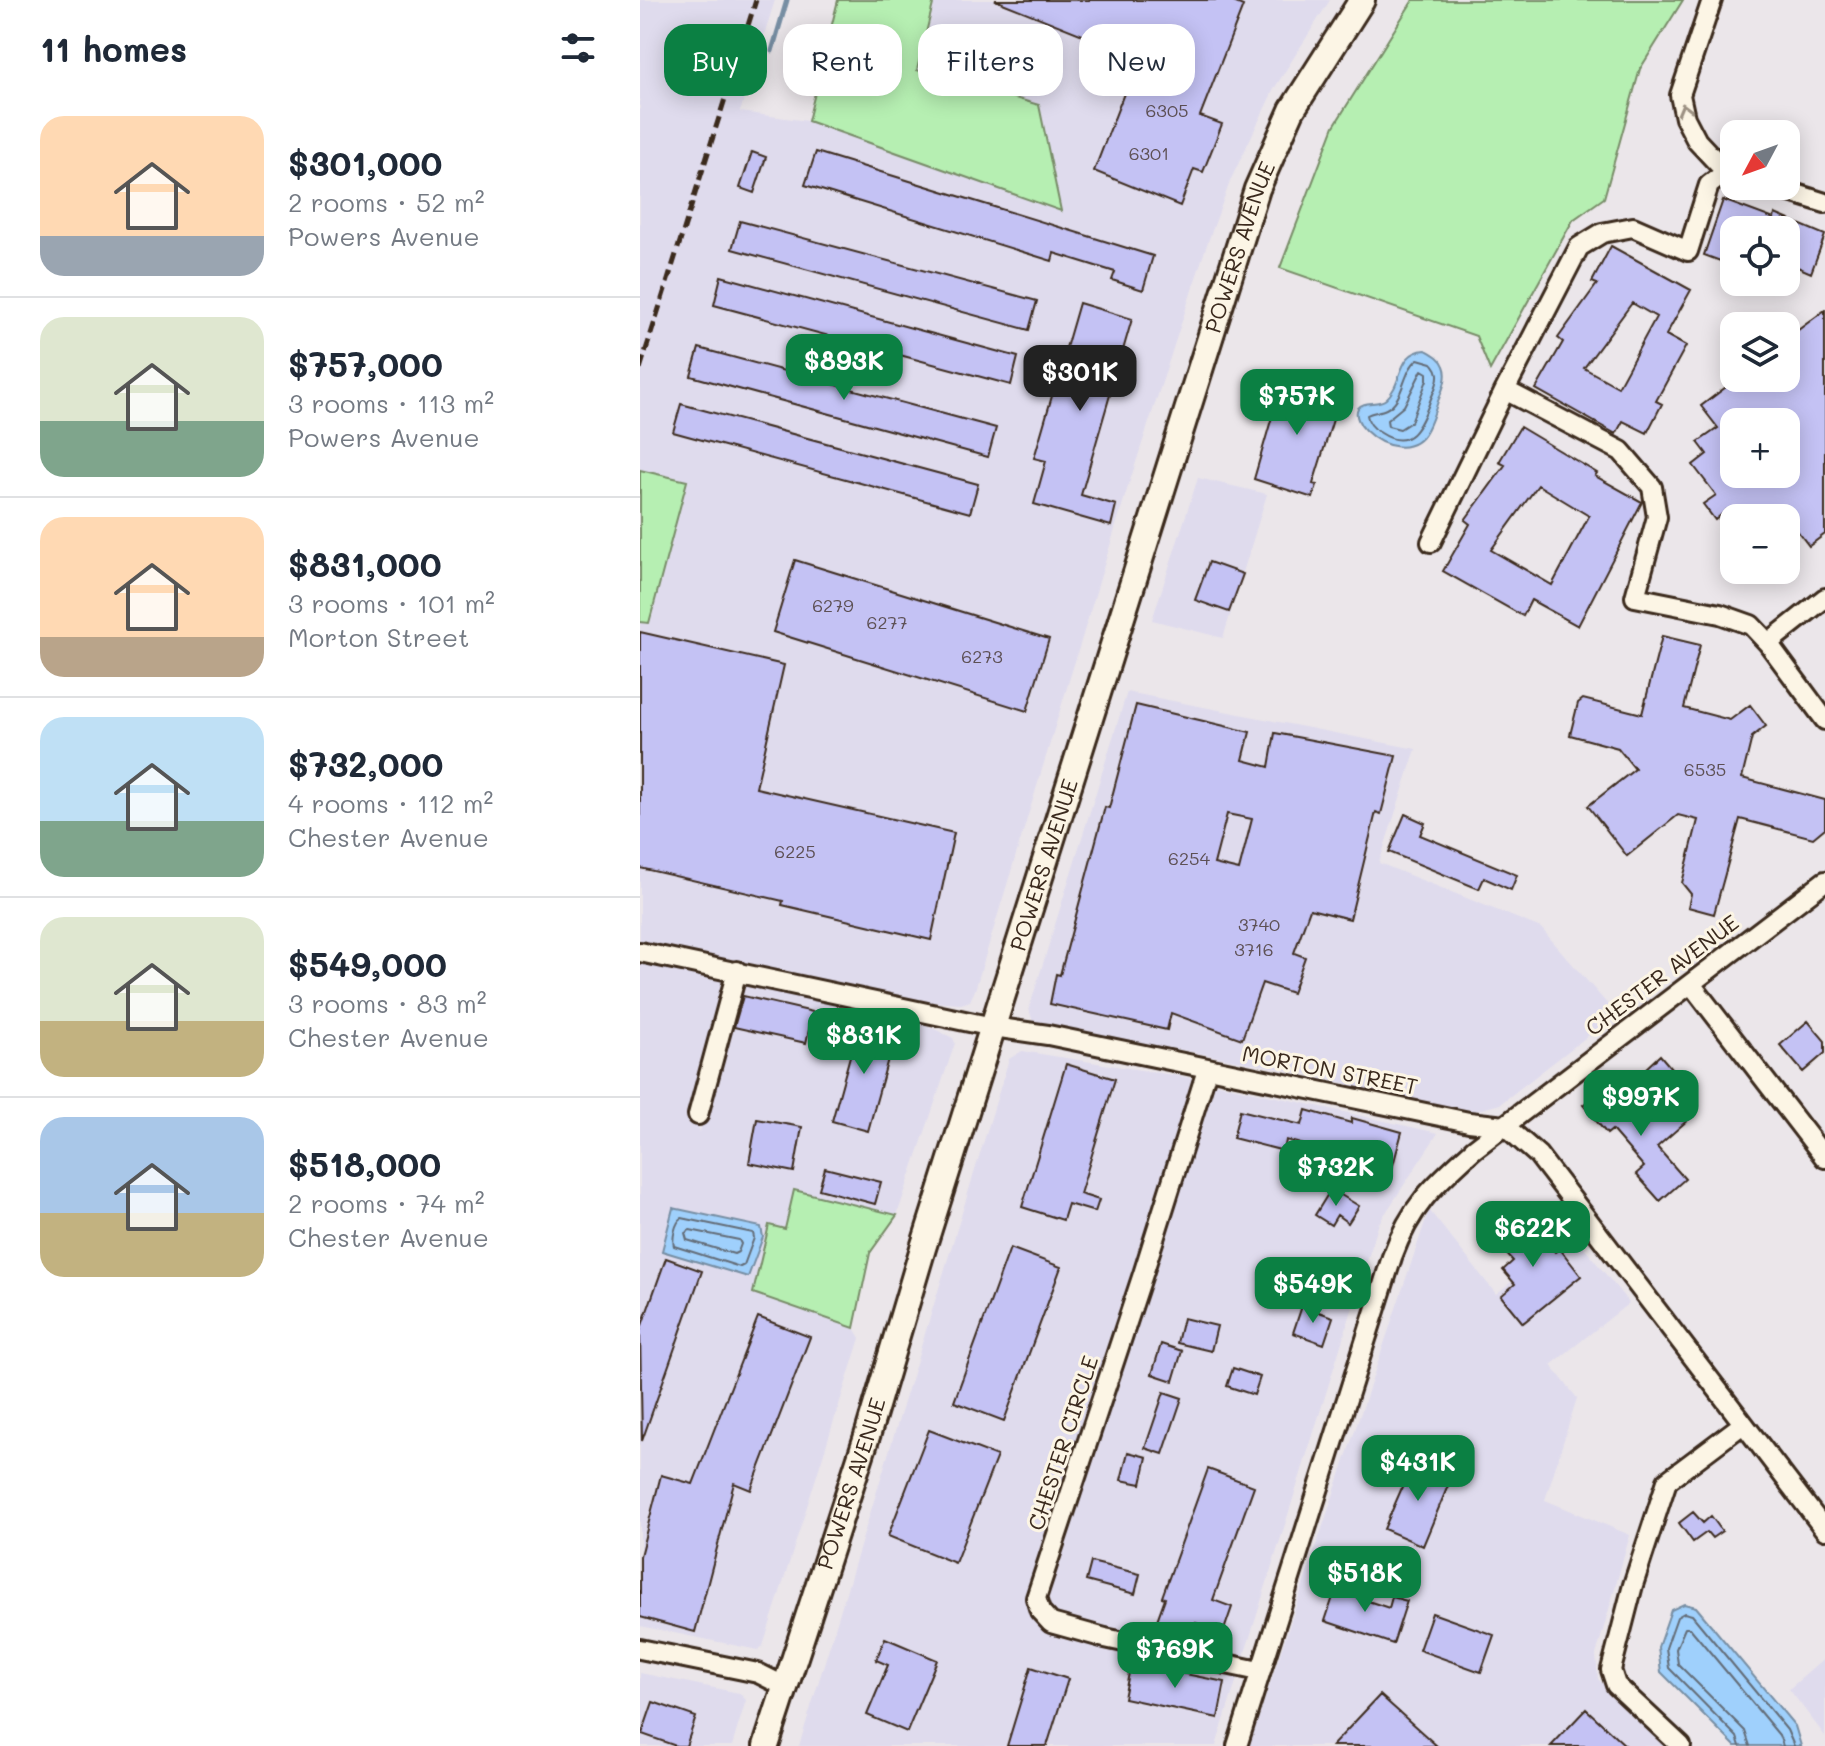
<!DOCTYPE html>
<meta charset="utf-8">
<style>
:root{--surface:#fff;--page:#f2f2f3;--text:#1f2937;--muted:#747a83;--line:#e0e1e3;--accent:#0b8043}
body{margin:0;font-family:Mali,sans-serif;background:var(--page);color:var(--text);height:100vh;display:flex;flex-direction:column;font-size:30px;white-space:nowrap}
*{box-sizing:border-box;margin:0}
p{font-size:26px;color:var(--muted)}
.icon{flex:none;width:44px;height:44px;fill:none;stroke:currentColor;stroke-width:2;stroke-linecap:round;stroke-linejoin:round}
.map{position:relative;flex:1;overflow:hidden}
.sheet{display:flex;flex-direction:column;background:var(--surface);width:640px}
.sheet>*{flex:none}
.top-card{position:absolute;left:24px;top:24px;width:760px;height:72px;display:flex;gap:16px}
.needle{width:52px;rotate:229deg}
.tools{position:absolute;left:1080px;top:120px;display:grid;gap:16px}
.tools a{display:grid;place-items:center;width:80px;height:80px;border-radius:16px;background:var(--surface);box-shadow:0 4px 20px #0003;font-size:40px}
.price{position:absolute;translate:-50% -68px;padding:0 18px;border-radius:16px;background:var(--accent);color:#fff;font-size:26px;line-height:52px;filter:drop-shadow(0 2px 4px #0008)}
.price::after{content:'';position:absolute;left:50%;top:48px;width:24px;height:18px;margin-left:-12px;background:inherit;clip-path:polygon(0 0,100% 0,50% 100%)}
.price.current{background:#222;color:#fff}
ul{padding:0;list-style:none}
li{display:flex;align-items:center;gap:24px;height:200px;padding:0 40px}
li+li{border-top:2px solid var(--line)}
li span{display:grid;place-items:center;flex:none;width:224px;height:160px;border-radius:24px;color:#555}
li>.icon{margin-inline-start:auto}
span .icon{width:96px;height:96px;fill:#fffc;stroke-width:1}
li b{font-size:34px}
h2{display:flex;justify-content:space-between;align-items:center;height:96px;padding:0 40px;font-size:34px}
.pill{padding:0 28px;border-radius:24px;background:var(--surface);box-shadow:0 4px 20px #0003;font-size:28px;line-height:72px}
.pill.current{background:var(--accent);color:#fff}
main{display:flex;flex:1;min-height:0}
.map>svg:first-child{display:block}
.built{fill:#dfdbed}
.green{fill:#b6efb2;stroke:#788c68;stroke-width:2}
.water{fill:#9fd0fc;stroke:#778ea3;stroke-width:2}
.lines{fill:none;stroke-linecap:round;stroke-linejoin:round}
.shore{stroke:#636c77;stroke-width:2}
.stream{stroke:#778ea3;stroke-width:5}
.building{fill:#c4c2f4;stroke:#3b2a1e;stroke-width:2;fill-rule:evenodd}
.street-casing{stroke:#3b2a1e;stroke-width:24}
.secondary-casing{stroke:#3b2a1e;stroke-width:30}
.street{stroke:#fcf5e5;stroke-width:18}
.secondary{stroke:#fcf5e5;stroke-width:24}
.rail{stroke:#3b2a1e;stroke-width:5;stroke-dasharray:12 6;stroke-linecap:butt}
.oneway{stroke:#9c9082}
.labels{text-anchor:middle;stroke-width:6;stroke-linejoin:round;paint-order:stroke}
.number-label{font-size:18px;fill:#5d5054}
.street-label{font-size:22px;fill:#3b2a1e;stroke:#fcf5e5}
</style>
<main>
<section class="sheet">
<h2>11 homes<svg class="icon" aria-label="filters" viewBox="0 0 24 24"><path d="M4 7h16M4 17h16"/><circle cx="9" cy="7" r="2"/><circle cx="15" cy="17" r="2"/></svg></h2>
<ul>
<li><span style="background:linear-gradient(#ffd9b3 75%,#9aa5b1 0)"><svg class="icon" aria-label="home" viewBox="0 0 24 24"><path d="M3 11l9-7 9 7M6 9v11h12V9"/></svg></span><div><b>$301,000</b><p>2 rooms · 52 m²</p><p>Powers Avenue</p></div></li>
<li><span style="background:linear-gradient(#dfe7d0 65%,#7fa58c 0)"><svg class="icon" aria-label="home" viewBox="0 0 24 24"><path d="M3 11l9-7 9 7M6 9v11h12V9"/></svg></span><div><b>$757,000</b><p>3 rooms · 113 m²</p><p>Powers Avenue</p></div></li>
<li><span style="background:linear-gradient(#ffd9b3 75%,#b9a48a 0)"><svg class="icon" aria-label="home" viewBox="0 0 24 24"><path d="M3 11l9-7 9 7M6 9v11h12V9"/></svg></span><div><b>$831,000</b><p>3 rooms · 101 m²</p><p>Morton Street</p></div></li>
<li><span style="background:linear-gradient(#bfe0f5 65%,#7fa58c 0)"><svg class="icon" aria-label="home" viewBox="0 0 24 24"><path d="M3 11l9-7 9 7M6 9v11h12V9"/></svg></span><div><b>$732,000</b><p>4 rooms · 112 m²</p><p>Chester Avenue</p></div></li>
<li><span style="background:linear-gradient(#dfe7d0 65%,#c2b280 0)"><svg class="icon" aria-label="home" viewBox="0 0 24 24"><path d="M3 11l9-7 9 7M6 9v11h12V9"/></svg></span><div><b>$549,000</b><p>3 rooms · 83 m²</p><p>Chester Avenue</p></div></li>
<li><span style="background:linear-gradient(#a9c7e8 60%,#c2b280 0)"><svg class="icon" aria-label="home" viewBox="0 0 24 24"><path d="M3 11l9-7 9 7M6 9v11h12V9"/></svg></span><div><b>$518,000</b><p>2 rooms · 74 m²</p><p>Chester Avenue</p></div></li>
</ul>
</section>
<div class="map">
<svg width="1185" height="1746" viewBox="0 0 1185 1746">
<rect width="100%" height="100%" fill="#ebe6ea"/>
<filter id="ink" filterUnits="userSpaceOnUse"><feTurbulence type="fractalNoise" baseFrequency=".0125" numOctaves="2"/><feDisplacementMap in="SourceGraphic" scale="16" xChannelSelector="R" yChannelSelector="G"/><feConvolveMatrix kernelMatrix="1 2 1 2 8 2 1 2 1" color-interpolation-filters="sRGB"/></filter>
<g filter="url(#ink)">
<!-- built -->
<path class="built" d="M0,0h135l-35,112 68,9 231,-16 -122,-35 17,-70h396l-56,89 -43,90 -26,71 -79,243 -151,497 -5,11 -9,3 -58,-4 -263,-52v-326l8,1 38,-142 -46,-11z
M558,478l69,16 -44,144 -71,-18z
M487,692l289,57 -37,114 162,65 75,86 -116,90 -36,10 -155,-40 -276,-52 -4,-13z
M0,962l81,14 5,10 -37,120 11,26 35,-141 10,-11 160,35 48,23 2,5 -58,172 -103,-25 -9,39 -16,-3 -16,67 101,35 6,10 -97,308 -5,4 -118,-24z
M382,1051l169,27 247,55 -59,90 -163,523h-417l210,-687z
M789,1210l67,84 77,-60 56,69 -78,62 26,33 -32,102 85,35 -34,120 2,24 71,67h-420z
M1185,1658v78l-36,-47z
M0,1673l99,20 7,7 -14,46h-92z"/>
<!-- green -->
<path class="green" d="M198,0h96l-17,70 122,35 22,106 -253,-90z
M773,0h270l-43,69 -36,129 -31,22 -83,150 -14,-34 -196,-68 54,-142z
M0,470l47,11 -38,142 -9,-1z
M154,1190l103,25 -27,38 -16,75 -101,-35 16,-68 16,4z"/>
<!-- water -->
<path class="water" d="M786,350c7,4 15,8 18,16 5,11 -2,25 -6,35 -3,10 -6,20 -11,29 -14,26 -44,18 -62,0 -5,-5 -11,-15 -7,-22 6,-8 20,-2 28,-9 18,-16 10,-47 40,-49z
M33,1208l88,19 2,10 -15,40 -86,-26z
M1044,1604l12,3 99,119 6,20h-66l-74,-74 -3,-25 13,-37z"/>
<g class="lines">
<!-- shore -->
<path class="shore" d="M778,359l14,4c4,5 5,5 6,11 1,10 -6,20 -9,30 -9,22 -19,48 -48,29 -7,-4 -13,-10 -14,-18 5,-3 13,-3 19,-6 19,-9 16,-38 32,-50z
M782,370l5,3v7l-16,42 -11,7 -12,-3 -1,-6 17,-14z
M42,1218l71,15 1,5 -10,27 -4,2 -66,-21c-2,-7 1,-24 8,-28z
M50,1230l49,10 2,4 -3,8 -4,2 -47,-14 -2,-7z
M1100,1746l-3,-9 -68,-69 -3,-20 11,-31 7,-4 8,2 95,115 7,16
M1110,1746l-5,-15 -67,-67 -2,-15 9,-21h5l89,107 4,11"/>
<!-- stream -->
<path class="stream" d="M132,51l15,-51"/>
</g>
<!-- building -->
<path class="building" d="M355,0h234l14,6 -43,110 22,8 -19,48 -9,-3 -14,37 -86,-35 44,-114z
M112,152l14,5 -12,36 -14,-5z
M176,152l337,104 -10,34 -31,-10 3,-8 -61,-19 -2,8 -247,-76z
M1083,200l51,19 1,-5 50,21 -14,38 -25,-11v-32h-52v36l-30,-11z
M100,221l297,80 -8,29 -297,-81z
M971,246l80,44 -25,45 20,11 -30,55 6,3 -15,29 -24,-12 -7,13 -80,-45 27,-47 -5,-4 39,-54 -5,-2zM992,303l24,14 -38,70 -34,-19z
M81,276l297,81 -7,28 -297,-80z
M439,303l53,16 -51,176 35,10 -5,21 -77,-22 12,-43 -12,-3z
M1185,310v224l-16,12 -26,-34 -7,6h-43l-6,-8 -12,10 -12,-16 13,-9 -23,-30 14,-11 -9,-12 20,-14 -17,-22 29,-22 -4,-6h60v-39zM1094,422h52v52h-52z
M59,348l297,80 -8,29 -297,-81z
M672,379l16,5 -3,8 15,5 -27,87 4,1 -4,13 -59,-19 24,-83h3l5,-16 24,8z
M41,404l297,80 -8,29 -297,-81z
M880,427l77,46 -2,3 47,26 -64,124 -47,-26 -8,16 -80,-45 27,-47 -5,-4 40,-55 -6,-3zM898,485l51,31 -37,69 -61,-35z
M155,560l254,79 -22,72 -254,-79z
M569,562l34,12 -14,38 -34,-12z
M0,632l144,33 -28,123 198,45 -23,107 -149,-35 1,-4 -143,-33z
M1022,636l38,9 -16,63 46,12 20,-15 16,21 -14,11 -10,41 83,22v28l-12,10 -73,-19 -26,95 -26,-7 3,-13 -9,-11 16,-63 -20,-5 -51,41 -39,-50 47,-37 -17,-21 -48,-13 8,-32 5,-4 59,15z
M496,705l114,27 -7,28 26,7 6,-34 121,23 -15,58 -5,-2 -26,107 -40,-10 -16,44 11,4 -13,36 -30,-10 -20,56 -71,-26 -4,17 -117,-26 6,-30 4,1 45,-168 4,1zM587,814l25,5 -13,51 -25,-6z
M765,814l20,9 -5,12 97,40 -6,15 -27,-12 -5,11 -90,-37z
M103,996l70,16 -7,31 -72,-16z
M220,1020l36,10 -28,101 -36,-10z
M1168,1021l17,20v12l-22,19 -23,-27z
M1020,1055l22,26 -15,13 -22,-25z
M426,1064l49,15 -35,115 19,6 -4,12 -27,-8 -5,16 -41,-13z
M968,1085l36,42 29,-25 16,17 -32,28 28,32 -25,22 -24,-27 8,-7 -32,-37 -5,4 -24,-29z
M600,1110l62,15 4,-15 45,13 1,-5 50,14 -10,37 -106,-29 -2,11 -51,-13z
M117,1119l45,8 -8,45 -45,-9z
M185,1168l56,14 -6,22 -56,-15z
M691,1189l28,17 -11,17 -11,-8 -6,10 -16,-10z
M882,1214l33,38 5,-3 21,27 -58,47 -22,-27 14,-12 -12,-14 10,-9 -20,-22z
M370,1248l51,19 -57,154 -50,-19z
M26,1258l36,13 -60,170 -2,-110z
M662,1306l31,11 -9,27 -31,-11z
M118,1317l52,20 -59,153 -17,-7 -39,149 -55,-15v-61l21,-81 32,9z
M543,1318l34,8 -6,25 -34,-8z
M521,1344l21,7 -9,30 -21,-7z
M593,1368l27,9 -6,18 -27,-9z
M524,1392l18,6 -19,56 -18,-6z
M289,1430l68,26 -42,107 -67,-27z
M488,1452l19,5 -6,27 -20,-4z
M774,1460l38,16 -29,70 -39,-17z
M568,1469l46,17 -41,114 19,7 -9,26 -27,-10 -4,13 -36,-13 9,-25 -3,-1z
M1053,1512l10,11 8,-7 11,15 -10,7 -5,-6 -14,10 -14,-19z
M451,1562l49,12 -5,20 -49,-13z
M699,1579l15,4 -4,12 39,13 3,-11 15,4 -14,43 -68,-23z
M792,1613l62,22 -13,37 -62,-22z
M245,1638l52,22 -30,72 -40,-17 21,-50 -12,-5z
M491,1663l94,19 -7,36 -94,-20z
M391,1667l37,12 -21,67h-40z
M740,1695l57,51h-105z
M13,1702l43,15 -10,29h-10l-34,-12z
M946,1709l40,37h-75z"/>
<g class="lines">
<!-- street casing -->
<g class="street-casing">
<path id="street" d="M1072,0l-32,95 5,23 12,23 29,31 8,2
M1086,172l-17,13 -21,66 -55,-24 -31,6 -23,14 -74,143 116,61 31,36 5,30 -22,80 85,17 31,11 17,18 57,-45
M1131,186l54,17
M791,542l74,-152
M1128,643l57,77
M0,952l353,75 55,8 421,87 36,4 33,29 287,375
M1051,984l134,174
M567,1070l-64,204 -107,324 4,13 11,12 54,15 154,33
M58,1115l39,-144
M0,1649l118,24 26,13
M597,1746l155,-489c19,-52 42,-72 82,-108l351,-268
M1041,1746l-65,-61 -5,-15 22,-85 34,-104 76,-57"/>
</g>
<!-- secondary casing -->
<g class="secondary-casing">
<g id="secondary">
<path id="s1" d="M126,1746l102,-313 55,-185 334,-1059 35,-79 70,-110"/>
</g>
</g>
<!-- street -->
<use href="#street" class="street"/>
<!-- secondary -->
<use href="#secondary" class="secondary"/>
<!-- rail -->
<path class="rail" d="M0,369l116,-369"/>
</g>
<!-- one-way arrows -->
<defs><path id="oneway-chevron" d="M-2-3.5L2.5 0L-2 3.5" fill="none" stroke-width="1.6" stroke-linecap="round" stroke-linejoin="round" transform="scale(2)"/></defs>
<use class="oneway" href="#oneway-chevron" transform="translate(1044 109) rotate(-105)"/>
</g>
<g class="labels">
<!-- number labels -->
<g class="number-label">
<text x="527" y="117">6305</text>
<text x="509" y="160">6301</text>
<text x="193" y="612">6279</text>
<text x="247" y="629">6277</text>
<text x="342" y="663">6273</text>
<text x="1065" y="776">6535</text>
<text x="155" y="858">6225</text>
<text x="549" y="865">6254</text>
<text x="619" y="931">3740</text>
<text x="614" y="956">3716</text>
</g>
<!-- street labels -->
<g class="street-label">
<text dy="8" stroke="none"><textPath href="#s1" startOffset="1572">POWERS AVENUE</textPath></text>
<text dy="8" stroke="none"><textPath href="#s1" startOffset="924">POWERS AVENUE</textPath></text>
<text transform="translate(1022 975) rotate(-37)" y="8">CHESTER AVENUE</text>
<text transform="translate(690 1070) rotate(11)" y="8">MORTON STREET</text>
<text transform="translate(423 1443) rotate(-72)" y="8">CHESTER CIRCLE</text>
<text dy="8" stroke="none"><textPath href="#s1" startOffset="276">POWERS AVENUE</textPath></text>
</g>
</g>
</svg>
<div class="tools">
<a><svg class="needle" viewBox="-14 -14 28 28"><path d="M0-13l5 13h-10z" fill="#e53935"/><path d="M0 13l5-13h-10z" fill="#747a83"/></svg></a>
<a><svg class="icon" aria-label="locate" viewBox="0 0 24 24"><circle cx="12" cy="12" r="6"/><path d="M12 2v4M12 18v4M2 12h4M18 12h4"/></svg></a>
<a><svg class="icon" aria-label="layers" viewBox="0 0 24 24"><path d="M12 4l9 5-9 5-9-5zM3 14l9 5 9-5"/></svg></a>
<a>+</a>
<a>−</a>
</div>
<b class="price" style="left:204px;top:402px">$893K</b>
<b class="price current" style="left:440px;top:413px">$301K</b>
<b class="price" style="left:657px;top:437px">$757K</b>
<b class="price" style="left:224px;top:1076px">$831K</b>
<b class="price" style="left:1001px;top:1138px">$997K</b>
<b class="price" style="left:696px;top:1208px">$732K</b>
<b class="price" style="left:893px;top:1269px">$622K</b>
<b class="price" style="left:673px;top:1325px">$549K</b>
<b class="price" style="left:778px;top:1503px">$431K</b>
<b class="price" style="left:725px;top:1614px">$518K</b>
<b class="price" style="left:535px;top:1690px">$769K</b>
<div class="top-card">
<a class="pill current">Buy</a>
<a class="pill">Rent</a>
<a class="pill">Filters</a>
<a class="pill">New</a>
</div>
</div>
</main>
